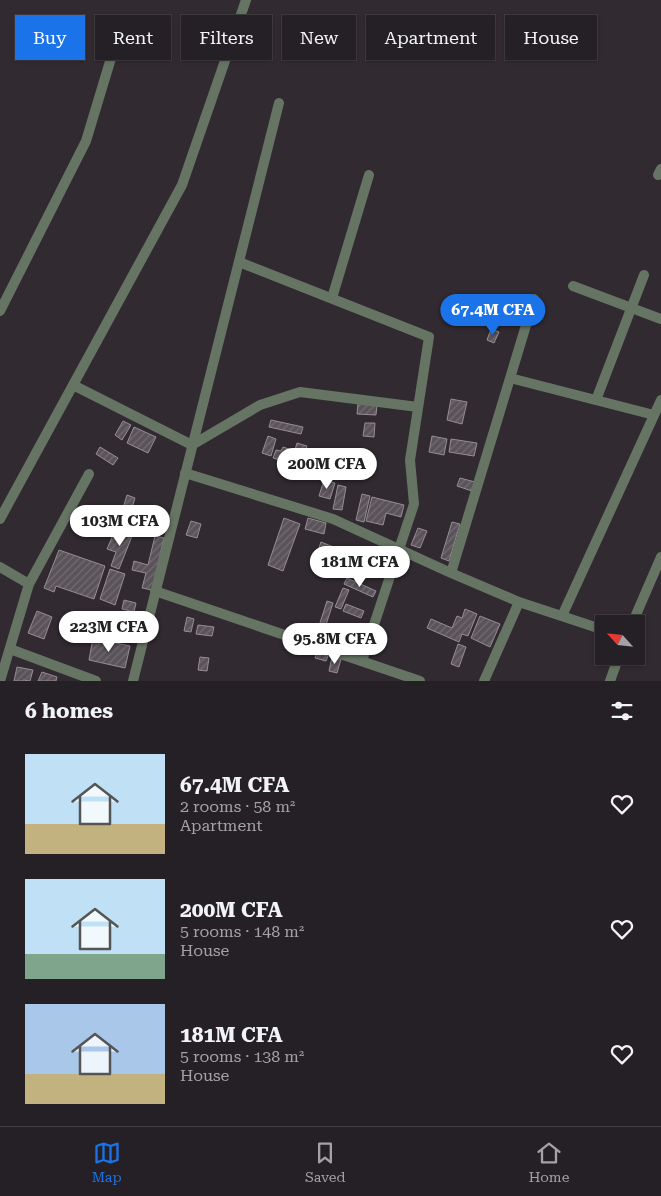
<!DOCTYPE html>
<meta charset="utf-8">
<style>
:root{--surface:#252025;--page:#2d282d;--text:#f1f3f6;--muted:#a3a3a7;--line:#423e42;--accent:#1a73e8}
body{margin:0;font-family:"Roboto Serif",serif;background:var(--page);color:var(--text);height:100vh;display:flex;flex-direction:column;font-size:19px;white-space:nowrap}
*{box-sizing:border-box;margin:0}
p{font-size:16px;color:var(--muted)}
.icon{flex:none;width:28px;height:28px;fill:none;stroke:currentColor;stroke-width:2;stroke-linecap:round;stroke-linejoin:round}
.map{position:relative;height:681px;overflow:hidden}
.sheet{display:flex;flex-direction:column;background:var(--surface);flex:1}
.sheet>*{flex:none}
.guide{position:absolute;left:15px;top:15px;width:631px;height:45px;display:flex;gap:10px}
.needle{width:32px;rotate:297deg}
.buttons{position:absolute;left:595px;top:615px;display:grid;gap:10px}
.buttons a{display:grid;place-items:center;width:50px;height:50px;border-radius:0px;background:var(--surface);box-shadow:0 1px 4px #0004,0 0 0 1px var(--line);font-size:25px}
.price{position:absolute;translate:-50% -42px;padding:0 11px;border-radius:18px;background:#fff;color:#222;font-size:16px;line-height:32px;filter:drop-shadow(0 1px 2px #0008)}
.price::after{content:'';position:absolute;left:50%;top:30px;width:15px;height:11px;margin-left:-8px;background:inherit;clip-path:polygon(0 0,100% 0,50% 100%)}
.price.active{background:var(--accent);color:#fff}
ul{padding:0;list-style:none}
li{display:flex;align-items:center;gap:15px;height:125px;padding:0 25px}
li span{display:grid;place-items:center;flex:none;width:140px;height:100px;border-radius:0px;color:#555}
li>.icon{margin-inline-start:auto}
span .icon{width:60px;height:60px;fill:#fffc;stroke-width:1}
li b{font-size:21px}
h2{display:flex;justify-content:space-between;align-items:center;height:60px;padding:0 25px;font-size:21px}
.chip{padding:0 18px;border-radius:0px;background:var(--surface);box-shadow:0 1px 4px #0004,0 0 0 1px var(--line);font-size:18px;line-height:45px}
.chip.active{background:var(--accent);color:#fff}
.dock{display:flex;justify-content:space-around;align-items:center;height:70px;border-top:1px solid var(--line);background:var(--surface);font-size:14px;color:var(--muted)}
.dock a{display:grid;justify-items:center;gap:2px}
.dock .active{color:var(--accent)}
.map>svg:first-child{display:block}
.building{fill:url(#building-hatch);stroke:#968d95}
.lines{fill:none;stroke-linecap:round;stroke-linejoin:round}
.street{stroke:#667563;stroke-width:10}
</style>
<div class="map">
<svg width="661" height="681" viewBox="0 0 661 681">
<defs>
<pattern id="building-hatch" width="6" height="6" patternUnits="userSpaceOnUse" patternTransform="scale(1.25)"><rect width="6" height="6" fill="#5b535a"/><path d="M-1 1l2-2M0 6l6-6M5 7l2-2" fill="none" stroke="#726b71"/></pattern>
</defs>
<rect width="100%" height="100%" fill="#312a31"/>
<!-- building -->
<path class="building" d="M491,329l8,3 -5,11 -7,-3z
M451,399l16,3 -5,22 -15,-4z
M358,403l19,2 -1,10 -19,-1z
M271,420l32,7 -2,7 -32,-7z
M123,421l8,4 -9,15 -7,-5z
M365,423h10l-1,14 -11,-1z
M134,427l22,10 -8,16 -21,-10z
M268,436l8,3 -5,17 -9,-3z
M432,436l15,3 -3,16 -15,-3z
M451,439l26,4 -3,13 -25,-4z
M297,443l10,3 -7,20 -27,-8 3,-8 5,1 2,-4 6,2 -2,5 6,2z
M100,447l18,11 -5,7 -17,-11z
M460,478l15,4 -3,9 -15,-5z
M324,480l11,3 -5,16 -11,-3z
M338,485l8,2 -4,23 -9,-1z
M362,494l8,2 -6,26 -8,-2z
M127,495l8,3 -8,26 -8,-3z
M372,497l32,8 -3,12 -15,-4 -3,12 -17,-4z
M284,518l16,6 -17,47 -15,-6z
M308,518l18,5 -2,11 -19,-5z
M191,521l10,3 -4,14 -11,-3z
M452,522l8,2 -11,37 -8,-3z
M125,527l9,4 -15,38 -8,-3 5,-14 -9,-3 6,-14 8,3z
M418,528l9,3 -7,17 -9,-3z
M155,536l9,2 -12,52 -10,-2 4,-15 -14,-3 2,-9 14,4z
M321,542l15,6 -7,22 -16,-5z
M59,550l46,16 -11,33 -38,-13 -2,6 -10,-4z
M110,569l15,5 -10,31 -15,-6z
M347,578l29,13 -3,6 -29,-13z
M343,588l6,2 -8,19 -6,-2z
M124,600l12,3 -2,9 -12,-3z
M327,601l6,2 -9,28 -6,-2z
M346,604l18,7 -3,7 -18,-7z
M465,609l12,5 -9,22 -6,-2 -3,8 -32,-14 4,-9 21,9 5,-12 5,2z
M37,611l15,6 -8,22 -16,-6z
M480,616l20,8 -10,23 -19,-9z
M187,617l7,2 -3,13 -7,-1z
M198,625l16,2 -2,9 -16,-2z
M93,638l37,8 -5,22 -36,-8z
M458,644l8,3 -7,20 -8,-3z
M317,652l11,4 -2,5 -11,-3z
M200,657l9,1 -2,13 -9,-1z
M332,657l9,2 -4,14 -8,-2z
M17,667l16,3 -3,11 -7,-1v1h-9z
M42,672l15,5 -1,4h-18z"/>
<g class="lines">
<!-- street -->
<path class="street" d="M658,175l3,-6
M239,262l190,75 -19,123 4,44 -52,157
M573,286l88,33
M332,298l37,-123
M0,311l86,-170 32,-106
M510,378l144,37
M73,385l119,60 68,-40 40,-13 118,15
M596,400l48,-125
M185,473l148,46 118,54 68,29 85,28
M0,519l182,-334 64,-185
M0,567l29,17
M451,573l83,-274
M155,591l265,90
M562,616l99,-216
M632,624l29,-67
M10,649l86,32
M0,681l29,-97 60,-110
M133,681l146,-578
M484,681l35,-79
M610,681l9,-25"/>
</g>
</svg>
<div class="buttons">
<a><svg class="needle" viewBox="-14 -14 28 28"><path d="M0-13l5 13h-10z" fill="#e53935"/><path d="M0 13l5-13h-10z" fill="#a3a3a7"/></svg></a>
</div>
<b class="price active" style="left:493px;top:336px">67.4M CFA</b>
<b class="price" style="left:327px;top:490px">200M CFA</b>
<b class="price" style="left:120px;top:547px">103M CFA</b>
<b class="price" style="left:360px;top:588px">181M CFA</b>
<b class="price" style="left:109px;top:653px">223M CFA</b>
<b class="price" style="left:335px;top:665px">95.8M CFA</b>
<div class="guide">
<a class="chip active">Buy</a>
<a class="chip">Rent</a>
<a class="chip">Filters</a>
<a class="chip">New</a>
<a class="chip">Apartment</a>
<a class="chip">House</a>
</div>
</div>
<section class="sheet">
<h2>6 homes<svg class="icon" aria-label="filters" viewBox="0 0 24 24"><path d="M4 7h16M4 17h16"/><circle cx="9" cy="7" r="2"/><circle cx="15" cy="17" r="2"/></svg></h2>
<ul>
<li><span style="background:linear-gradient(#bfe0f5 70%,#c2b280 0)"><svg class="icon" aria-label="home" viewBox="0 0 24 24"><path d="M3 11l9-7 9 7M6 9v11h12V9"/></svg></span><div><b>67.4M CFA</b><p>2 rooms · 58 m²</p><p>Apartment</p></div><svg class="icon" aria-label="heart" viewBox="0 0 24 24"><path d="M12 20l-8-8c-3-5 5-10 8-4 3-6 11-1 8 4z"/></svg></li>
<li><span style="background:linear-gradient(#bfe0f5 75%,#7fa58c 0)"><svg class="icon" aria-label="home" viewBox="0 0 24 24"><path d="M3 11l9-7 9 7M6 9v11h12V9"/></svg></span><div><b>200M CFA</b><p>5 rooms · 148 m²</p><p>House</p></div><svg class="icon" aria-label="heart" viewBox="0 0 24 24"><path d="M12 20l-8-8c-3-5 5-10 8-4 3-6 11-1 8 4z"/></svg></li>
<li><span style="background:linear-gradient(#a9c7e8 70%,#c2b280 0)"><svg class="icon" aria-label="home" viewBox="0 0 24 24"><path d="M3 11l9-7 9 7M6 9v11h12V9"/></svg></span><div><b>181M CFA</b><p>5 rooms · 138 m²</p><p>House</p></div><svg class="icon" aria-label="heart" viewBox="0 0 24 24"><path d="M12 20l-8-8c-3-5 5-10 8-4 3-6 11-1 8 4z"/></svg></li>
</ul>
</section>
<nav class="dock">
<a class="active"><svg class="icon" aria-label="map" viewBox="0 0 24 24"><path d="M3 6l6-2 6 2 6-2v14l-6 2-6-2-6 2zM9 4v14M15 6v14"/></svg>Map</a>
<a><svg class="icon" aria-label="saved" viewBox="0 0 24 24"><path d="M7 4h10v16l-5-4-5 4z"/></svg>Saved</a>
<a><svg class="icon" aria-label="home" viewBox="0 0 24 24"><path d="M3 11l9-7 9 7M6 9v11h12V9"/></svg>Home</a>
</nav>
